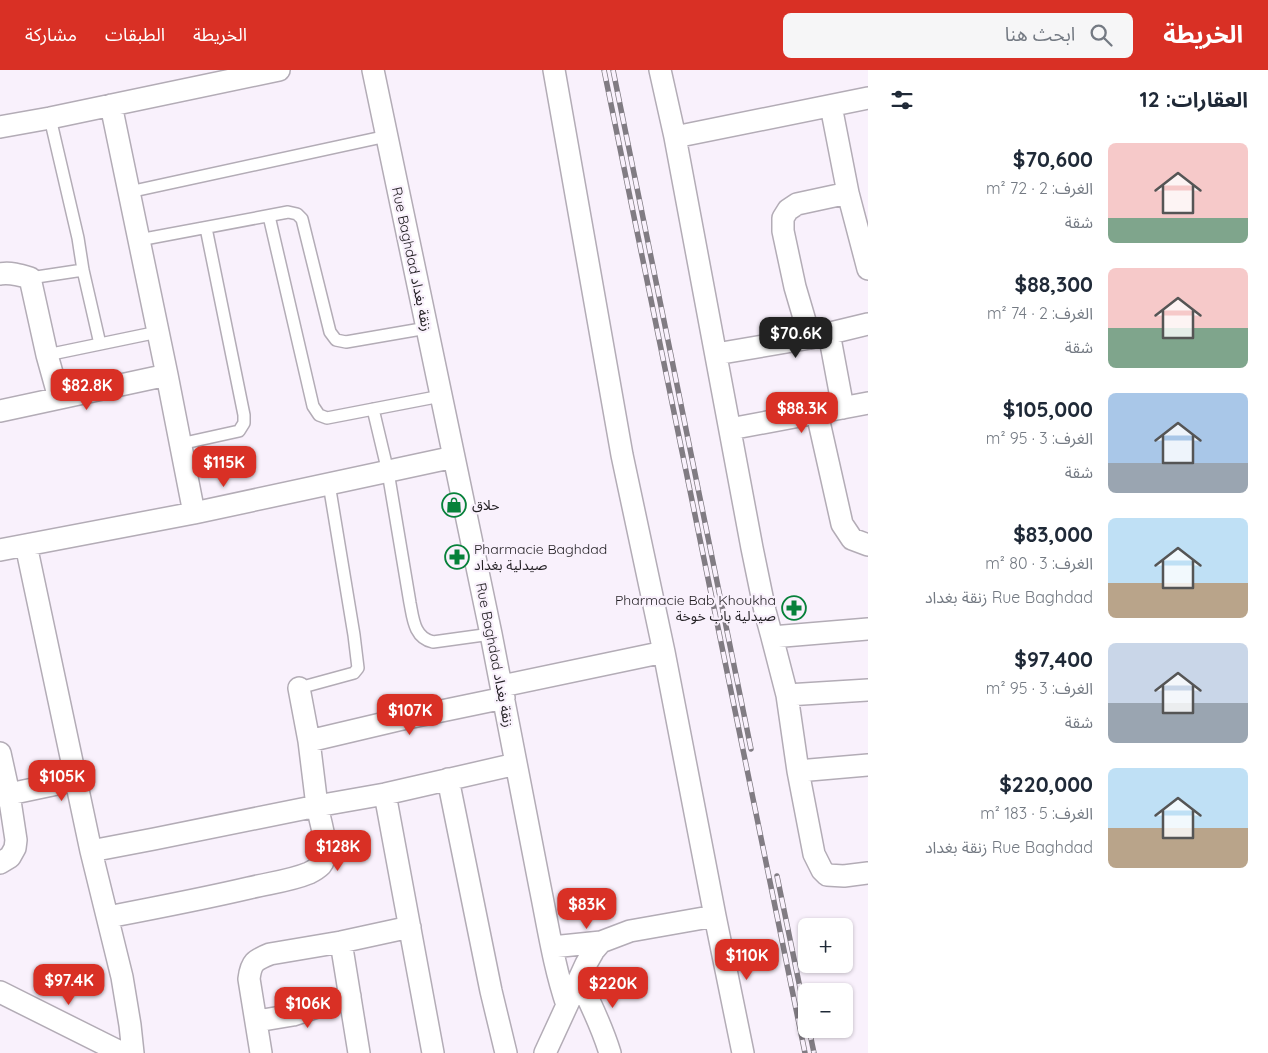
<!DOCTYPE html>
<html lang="ar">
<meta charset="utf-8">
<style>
:root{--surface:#fff;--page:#f6f6f7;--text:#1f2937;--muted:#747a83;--accent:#d93025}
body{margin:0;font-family:Quicksand,"Noto Sans Arabic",sans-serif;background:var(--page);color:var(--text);direction:rtl;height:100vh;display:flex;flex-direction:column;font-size:19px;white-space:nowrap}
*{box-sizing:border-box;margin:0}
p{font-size:16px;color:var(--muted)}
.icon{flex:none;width:28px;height:28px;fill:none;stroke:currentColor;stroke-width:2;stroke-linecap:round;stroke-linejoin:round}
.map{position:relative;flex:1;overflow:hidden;direction:ltr}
.details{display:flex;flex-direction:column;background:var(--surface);width:400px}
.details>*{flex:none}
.buttons{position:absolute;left:798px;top:848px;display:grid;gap:10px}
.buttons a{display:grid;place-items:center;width:55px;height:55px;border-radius:8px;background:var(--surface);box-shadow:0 1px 4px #0004;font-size:25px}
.price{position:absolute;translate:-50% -42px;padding:0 11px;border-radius:10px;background:var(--accent);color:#fff;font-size:16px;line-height:32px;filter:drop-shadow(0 1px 2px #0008)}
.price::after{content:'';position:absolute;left:50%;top:30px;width:15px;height:11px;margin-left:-8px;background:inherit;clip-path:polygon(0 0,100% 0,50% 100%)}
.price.current{background:#222;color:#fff}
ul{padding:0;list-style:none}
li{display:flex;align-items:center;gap:15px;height:125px;padding:0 20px}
li span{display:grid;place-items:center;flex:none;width:140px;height:100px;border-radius:8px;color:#555}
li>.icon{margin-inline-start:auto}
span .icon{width:60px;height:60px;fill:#fffc;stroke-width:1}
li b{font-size:21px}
h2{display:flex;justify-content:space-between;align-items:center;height:60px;padding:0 20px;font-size:21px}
header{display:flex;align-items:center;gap:30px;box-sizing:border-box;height:70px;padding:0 25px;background:var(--accent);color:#fff}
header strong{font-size:24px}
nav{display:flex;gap:28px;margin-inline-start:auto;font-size:18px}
.search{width:350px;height:45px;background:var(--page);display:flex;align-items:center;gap:12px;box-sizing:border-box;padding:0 18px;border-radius:8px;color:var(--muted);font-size:19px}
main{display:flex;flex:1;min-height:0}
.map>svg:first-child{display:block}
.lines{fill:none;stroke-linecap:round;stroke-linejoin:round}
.service-casing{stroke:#b3acb6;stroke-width:14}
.minor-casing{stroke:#b3acb6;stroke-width:24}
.service{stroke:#fff;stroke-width:11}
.minor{stroke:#fff;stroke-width:21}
.rail-casing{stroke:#817c83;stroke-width:5.5}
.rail{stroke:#f9f1fc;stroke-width:4;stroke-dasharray:11;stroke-linecap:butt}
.labels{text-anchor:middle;stroke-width:4.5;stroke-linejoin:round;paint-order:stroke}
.street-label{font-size:14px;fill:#221f23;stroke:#f9f1fc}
.poi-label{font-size:14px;fill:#221f23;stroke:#f9f1fc;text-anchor:start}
</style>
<header>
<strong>الخريطة</strong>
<div class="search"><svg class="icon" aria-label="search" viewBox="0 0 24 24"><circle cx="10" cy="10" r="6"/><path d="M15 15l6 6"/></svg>ابحث هنا</div>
<nav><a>الخريطة</a><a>الطبقات</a><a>مشاركة</a></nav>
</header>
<main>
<section class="details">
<h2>العقارات: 12<svg class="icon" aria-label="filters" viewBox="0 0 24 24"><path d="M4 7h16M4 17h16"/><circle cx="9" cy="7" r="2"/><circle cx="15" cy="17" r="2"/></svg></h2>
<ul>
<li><span style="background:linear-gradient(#f6c9c9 75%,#7fa58c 0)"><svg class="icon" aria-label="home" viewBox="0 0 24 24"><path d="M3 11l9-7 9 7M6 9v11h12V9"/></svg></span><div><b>$70,600</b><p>الغرف: 2 · 72 m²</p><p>شقة</p></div></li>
<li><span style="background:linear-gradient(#f6c9c9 60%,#7fa58c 0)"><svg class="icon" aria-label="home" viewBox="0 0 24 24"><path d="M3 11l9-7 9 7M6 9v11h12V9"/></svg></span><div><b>$88,300</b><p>الغرف: 2 · 74 m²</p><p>شقة</p></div></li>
<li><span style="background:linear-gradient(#a9c7e8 70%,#9aa5b1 0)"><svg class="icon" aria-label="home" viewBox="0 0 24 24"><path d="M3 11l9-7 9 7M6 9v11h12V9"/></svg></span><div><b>$105,000</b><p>الغرف: 3 · 95 m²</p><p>شقة</p></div></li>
<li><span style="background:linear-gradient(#bfe0f5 65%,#b9a48a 0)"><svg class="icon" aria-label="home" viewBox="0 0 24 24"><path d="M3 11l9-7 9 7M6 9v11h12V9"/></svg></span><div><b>$83,000</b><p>الغرف: 3 · 80 m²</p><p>Rue Baghdad زنقة بغداد</p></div></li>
<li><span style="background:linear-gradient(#c9d6e8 60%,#9aa5b1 0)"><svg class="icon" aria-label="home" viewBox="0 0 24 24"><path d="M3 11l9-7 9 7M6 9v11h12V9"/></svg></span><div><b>$97,400</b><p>الغرف: 3 · 95 m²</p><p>شقة</p></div></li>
<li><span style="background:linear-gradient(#bfe0f5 60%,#b9a48a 0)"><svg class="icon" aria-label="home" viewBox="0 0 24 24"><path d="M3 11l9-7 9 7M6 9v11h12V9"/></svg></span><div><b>$220,000</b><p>الغرف: 5 · 183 m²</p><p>Rue Baghdad زنقة بغداد</p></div></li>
</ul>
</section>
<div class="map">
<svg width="868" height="983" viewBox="0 0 868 983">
<rect width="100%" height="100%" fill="#f9f1fc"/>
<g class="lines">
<!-- service casing -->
<g class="service-casing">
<path id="service" d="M50,48l28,120 5,32 17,74
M129,122l258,-56
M269,146l44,190 6,9 8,3 114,-22
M139,170l149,-28 9,2 5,5 28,113 6,8 10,2 81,-14
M30,208l53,-8
M47,285l111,-23
M373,339l15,63 22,131c3,15 4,35 23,39l58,-8
M180,374l59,-13 5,-8v-8l-38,-187
M299,618l55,-15 4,-5 -4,-33 -25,-151"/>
</g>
<!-- minor casing -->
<g class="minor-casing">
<path id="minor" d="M373,0l118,564c17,84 32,169 49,253 8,39 14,80 27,118
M554,0l68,385 42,197 51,264 28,137
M660,0l15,67 77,411 13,63 7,26 96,-8
M111,35l56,270 27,138
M831,36l17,87 20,76
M0,57l50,-9 229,-48
M675,67l193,-39
M0,204c10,-2 20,1 30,4l17,77 12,43
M829,263l14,75
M810,268l-15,-51 -12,-56v-13l5,-8 9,-6 51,-11
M716,284l94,-16 58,-14
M0,341l167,-36
M817,343l25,111 10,15 16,6
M730,359l138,-26
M26,475l65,306 31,126 8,48 3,28
M0,480l194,-37 260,-56
M772,567l15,58 11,76 16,83 8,16 5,5 17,1 24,-3
M502,616l162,-34
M787,625l81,-5
M309,671l89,-21 106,-22
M0,683l9,41 7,46 -1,8 -5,9 -10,6
M798,701l70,-6
M448,709l43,212 15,62
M385,724l48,259
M0,726l76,-16
M91,781l63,-12 163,-33 -8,-65 -10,-53
M108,847c47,-9 94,-18 141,-29 20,-5 41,-7 60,-15 4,-2 9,-5 12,-8 10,-13 -1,-44 -4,-59l68,-12 131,-30
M341,872l18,111
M552,877l49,-5
M579,910c12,24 23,47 31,73
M0,922l122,61
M257,951l36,-6 57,-19
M261,983l-12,-74c2,-17 6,-19 21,-25l71,-12 69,-15
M545,983l41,-89 8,-14 7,-8 29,-11 85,-15"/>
</g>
<!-- service -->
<use href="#service" class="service"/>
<!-- minor -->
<use href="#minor" class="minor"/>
<!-- rail casing -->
<g class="rail-casing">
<path id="rail" d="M604,0l201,983
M613,0l138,679
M777,806l29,141
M809,959l5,24"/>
</g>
<!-- rail -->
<use href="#rail" class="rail"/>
</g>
<!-- icons -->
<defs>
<g id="shop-ring" transform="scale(1.25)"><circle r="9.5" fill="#f9f1fc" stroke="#07813a" stroke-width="1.5"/><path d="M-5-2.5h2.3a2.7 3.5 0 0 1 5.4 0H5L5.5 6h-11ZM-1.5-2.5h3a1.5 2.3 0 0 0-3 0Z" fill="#07813a"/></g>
<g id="pharmacy-ring" transform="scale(1.25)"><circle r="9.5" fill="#f9f1fc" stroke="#07813a" stroke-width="1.5"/><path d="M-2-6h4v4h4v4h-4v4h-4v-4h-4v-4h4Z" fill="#07813a"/></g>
</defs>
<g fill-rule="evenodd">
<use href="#shop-ring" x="454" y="435"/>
<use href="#pharmacy-ring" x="457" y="487"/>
<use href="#pharmacy-ring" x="794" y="538"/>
</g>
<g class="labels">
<!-- street labels -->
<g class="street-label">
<text transform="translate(412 189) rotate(78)" y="5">Rue Baghdad زنقة بغداد</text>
<text transform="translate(495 585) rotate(79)" y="5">Rue Baghdad زنقة بغداد</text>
</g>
<!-- poi labels -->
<g class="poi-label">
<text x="472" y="440">حلاق</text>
<text x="474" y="484">Pharmacie Baghdad<tspan x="474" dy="16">صيدلية بغداد</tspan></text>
<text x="776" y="535" text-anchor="end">Pharmacie Bab Khoukha<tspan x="776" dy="16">صيدلية باب خوخة</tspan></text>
</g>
</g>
</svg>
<div class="buttons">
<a>+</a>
<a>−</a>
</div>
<b class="price current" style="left:796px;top:289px">$70.6K</b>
<b class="price" style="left:87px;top:341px">$82.8K</b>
<b class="price" style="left:802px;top:364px">$88.3K</b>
<b class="price" style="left:224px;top:418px">$115K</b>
<b class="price" style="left:410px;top:666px">$107K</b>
<b class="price" style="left:62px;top:732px">$105K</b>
<b class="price" style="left:338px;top:802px">$128K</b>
<b class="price" style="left:587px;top:860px">$83K</b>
<b class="price" style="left:747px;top:911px">$110K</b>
<b class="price" style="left:69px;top:936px">$97.4K</b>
<b class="price" style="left:613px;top:939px">$220K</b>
<b class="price" style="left:308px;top:959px">$106K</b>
</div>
</main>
